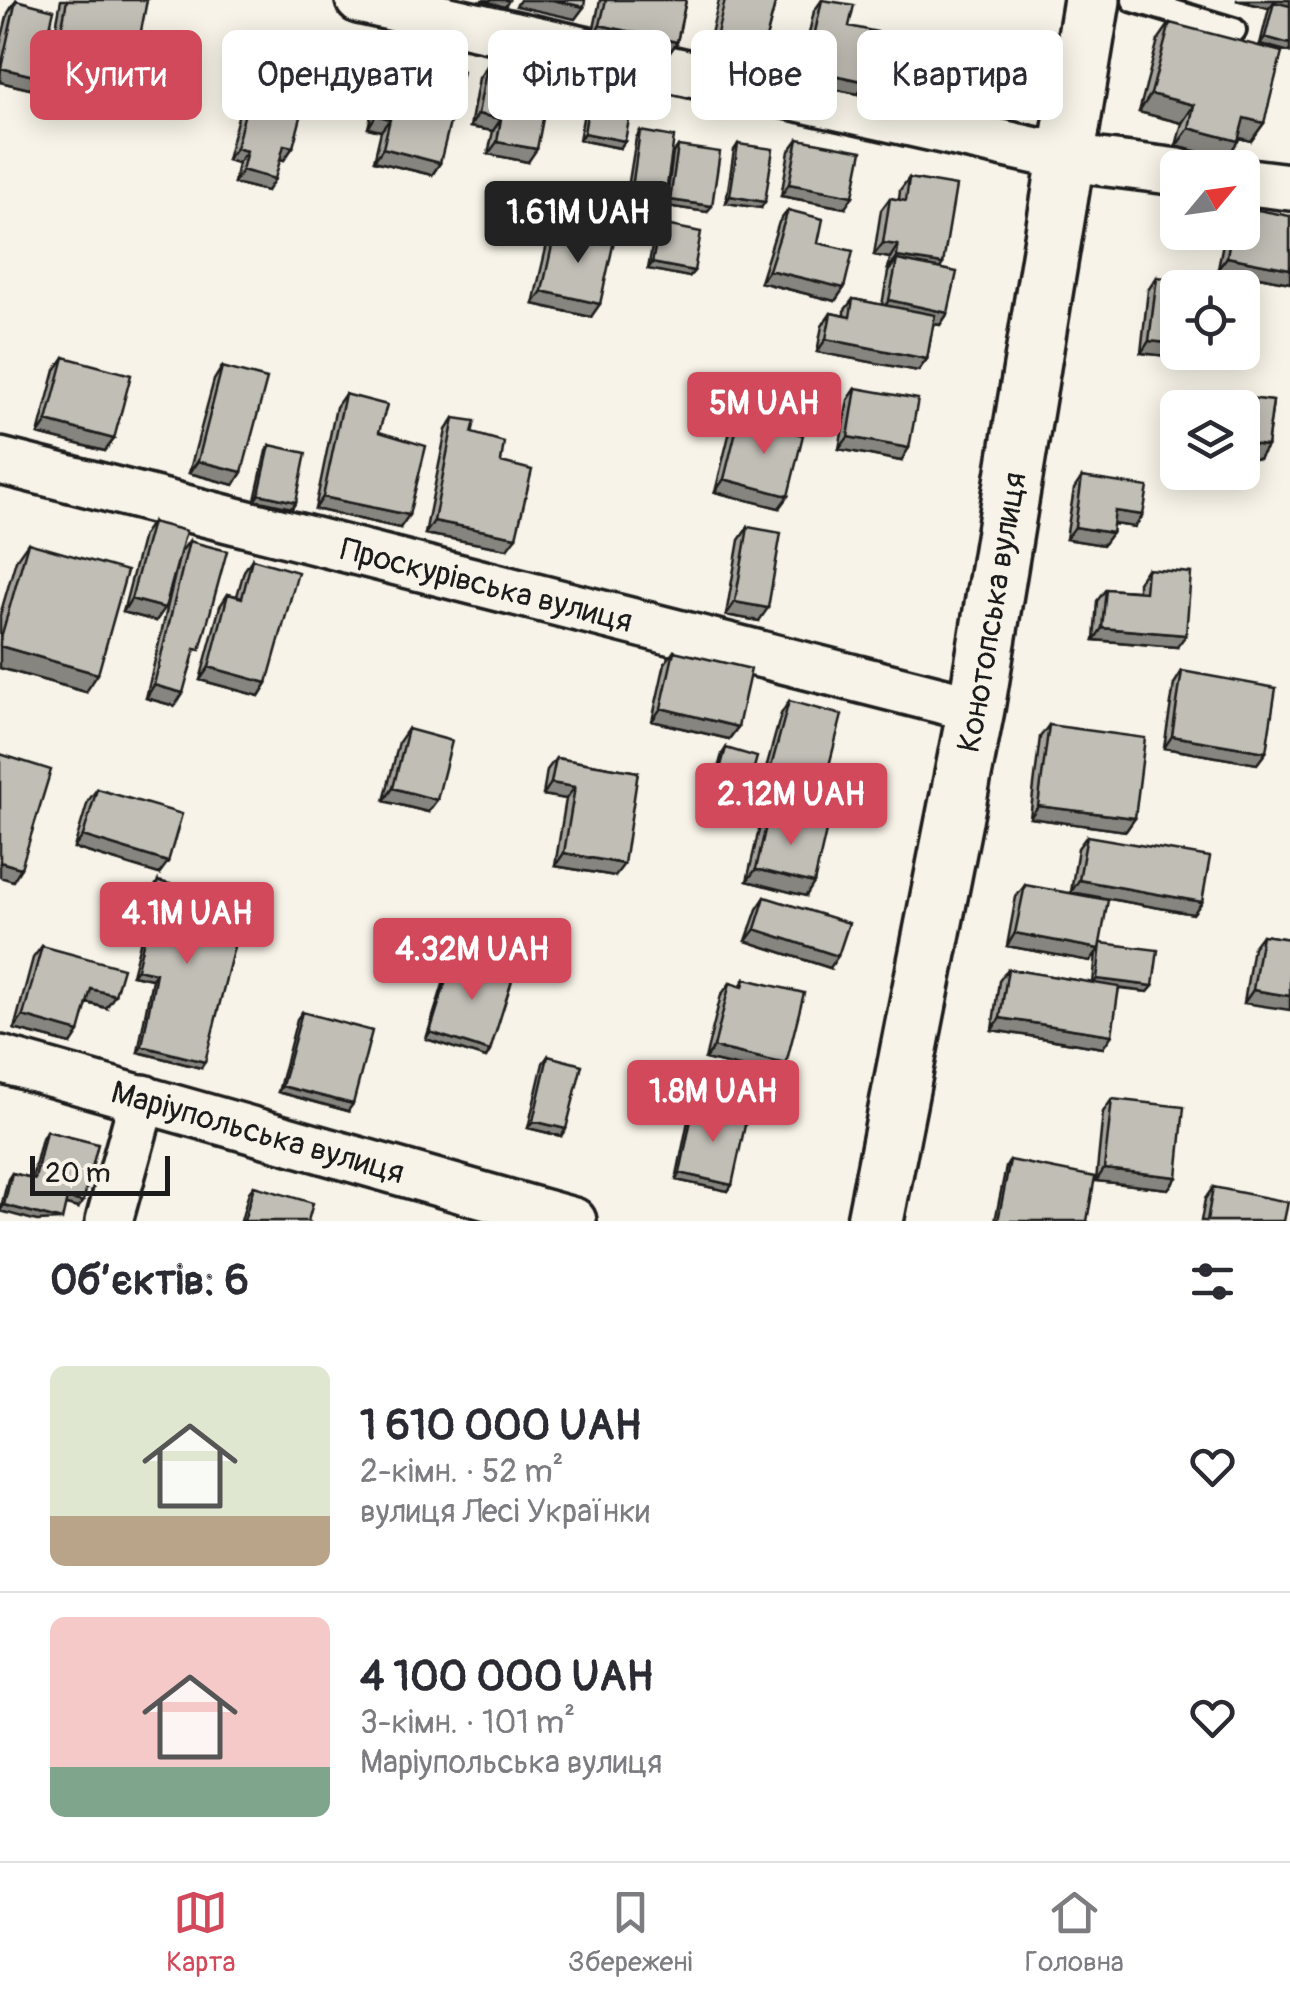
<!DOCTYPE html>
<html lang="uk">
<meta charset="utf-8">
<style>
:root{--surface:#fff;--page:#f2f2f3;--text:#2b2b33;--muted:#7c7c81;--line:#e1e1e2;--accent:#d1495b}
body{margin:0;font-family:Pangolin,sans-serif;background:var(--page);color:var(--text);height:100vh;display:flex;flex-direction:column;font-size:38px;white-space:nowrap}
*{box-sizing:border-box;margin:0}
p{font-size:32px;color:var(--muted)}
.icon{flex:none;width:55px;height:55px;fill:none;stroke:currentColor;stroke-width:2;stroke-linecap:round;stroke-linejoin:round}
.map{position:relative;height:1221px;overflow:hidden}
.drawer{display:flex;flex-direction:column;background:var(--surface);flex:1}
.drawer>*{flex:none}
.guide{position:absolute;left:30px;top:30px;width:1230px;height:90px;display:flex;gap:20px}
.needle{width:65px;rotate:61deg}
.tools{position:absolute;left:1160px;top:150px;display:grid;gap:20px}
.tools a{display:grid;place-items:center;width:100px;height:100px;border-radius:15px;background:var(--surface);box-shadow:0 5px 25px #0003;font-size:50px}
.scale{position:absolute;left:30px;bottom:25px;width:140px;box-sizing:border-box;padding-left:10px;border:5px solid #1c1c1c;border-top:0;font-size:28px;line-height:35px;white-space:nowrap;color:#1c1c1c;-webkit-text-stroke:8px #f7f3e8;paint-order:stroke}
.price{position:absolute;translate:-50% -85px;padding:0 22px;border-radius:10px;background:var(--accent);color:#fff;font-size:32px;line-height:65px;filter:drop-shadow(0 2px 5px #0008)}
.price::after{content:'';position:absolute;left:50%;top:60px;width:30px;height:22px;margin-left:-15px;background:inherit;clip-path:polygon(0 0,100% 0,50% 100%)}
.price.on{background:#222;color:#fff}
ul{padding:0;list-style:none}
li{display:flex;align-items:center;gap:30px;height:250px;padding:0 50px}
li+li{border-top:2px solid var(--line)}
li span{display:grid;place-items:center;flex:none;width:280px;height:200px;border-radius:15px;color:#555}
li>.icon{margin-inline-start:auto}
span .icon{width:120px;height:120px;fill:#fffc;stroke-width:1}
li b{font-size:42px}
h2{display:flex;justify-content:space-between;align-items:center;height:120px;padding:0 50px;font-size:42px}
.chip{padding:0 35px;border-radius:15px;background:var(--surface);box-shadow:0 5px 25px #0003;font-size:35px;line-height:90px}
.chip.on{background:var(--accent);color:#fff}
.dock{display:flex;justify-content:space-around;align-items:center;height:140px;border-top:2px solid var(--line);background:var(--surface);font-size:28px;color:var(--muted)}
.dock a{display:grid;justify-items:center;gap:5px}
.dock .on{color:var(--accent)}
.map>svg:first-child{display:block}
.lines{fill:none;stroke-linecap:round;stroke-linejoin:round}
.lane-casing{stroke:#1c1c1c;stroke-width:30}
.street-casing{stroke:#1c1c1c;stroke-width:52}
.secondary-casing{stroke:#1c1c1c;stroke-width:62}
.lane{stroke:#f7f3e8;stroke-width:22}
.street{stroke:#f7f3e8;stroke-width:45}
.secondary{stroke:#f7f3e8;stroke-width:55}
.wall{fill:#a5a39c;stroke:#1c1c1c;stroke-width:2.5}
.shaded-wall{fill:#86857f;stroke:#1c1c1c;stroke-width:2.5}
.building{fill:#c0beb5;stroke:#1c1c1c;stroke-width:2.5}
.labels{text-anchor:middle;stroke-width:8;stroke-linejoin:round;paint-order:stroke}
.street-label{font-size:32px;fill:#1c1c1c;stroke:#f7f3e8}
</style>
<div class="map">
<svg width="1290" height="1221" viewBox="0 0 1290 1221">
<rect width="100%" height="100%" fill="#f7f3e8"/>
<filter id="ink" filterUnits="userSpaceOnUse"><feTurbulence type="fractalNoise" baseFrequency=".01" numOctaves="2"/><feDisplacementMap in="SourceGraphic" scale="20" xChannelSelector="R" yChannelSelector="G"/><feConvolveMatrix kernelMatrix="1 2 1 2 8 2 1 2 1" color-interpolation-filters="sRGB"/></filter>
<g filter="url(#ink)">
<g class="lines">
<!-- lane casing -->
<g class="lane-casing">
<path id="lane" d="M1134,0l100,30"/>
</g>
<!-- street casing -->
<g class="street-casing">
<g id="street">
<path d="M359,0l709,158 110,14"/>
<path d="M1242,181l48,6"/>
<path id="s1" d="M0,461l976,248"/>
<path id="s2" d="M0,1059l573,162"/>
<path d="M109,1221l34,-123"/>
</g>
</g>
<!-- secondary casing -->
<g class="secondary-casing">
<g id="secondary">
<path id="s3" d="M875,1221l101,-512 116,-709"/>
</g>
</g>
<!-- lane -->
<use href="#lane" class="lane"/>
<!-- street -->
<use href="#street" class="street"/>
<!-- secondary -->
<use href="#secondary" class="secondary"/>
</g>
<!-- wall -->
<path class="wall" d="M16,0l22,77 -8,12 -30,-7v-37l8,-32z
M61,0h86l-23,85 -76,-14z
M600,0h86l-9,42 -9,13 -76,-17z
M719,0h57l-13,50 -9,13 -47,-12z
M822,0l27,26 17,56 -8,12 -60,-12 16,-71z
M1236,0h54v52l-30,-8 9,-36z
M1170,23l94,100 -13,18 -12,-3 -13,21 -50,-13 6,-23 -43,-11 19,-72z
M917,36l64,53 -9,12 -71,-15 7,-38z
M403,55l37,108 -8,12 -58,-14 7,-30 -13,-3 10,-42 9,-12 5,1 2,-7z
M487,66l41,96 -40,-8 5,-23 -23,-4 9,-49z
M254,77l39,70 -9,13 -3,-1 -14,32 -33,-8 4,-20 -11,-3 18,-71z
M592,85l33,56 -5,7 -41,-8 9,-49z
M640,131l21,69 -34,-6 9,-56z
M798,139l47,69 -64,-12 8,-45z
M738,144l23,64 -35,-5 8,-53z
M678,146l29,66 -41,-6 7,-53z
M909,178l30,91 9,44 -8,12 -7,-1 -6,35 -9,12 -101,-19 5,-26 9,-13 13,3v-5l9,-12 29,6 6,-33 2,-3h-2l2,-11 -16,-3 7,-45 9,-12 9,2 1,-10z
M788,210l30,33 26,45 -9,13 -75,-19 19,-60z
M1290,216v67l-72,-14 7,-37h17z
M660,224l34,47 -5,6 -41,-8 7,-39z
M556,228l35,89 -58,-13 15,-64z
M1157,277l21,75h37l-6,9 -68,-8 7,-63z
M64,357l50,82 -9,12 -67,-17 17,-64z
M222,367l20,105 -8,13 -45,-12 25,-93z
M856,388l45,73 -62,-12 9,-49z
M1208,393l65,8 -6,45 -8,13 -17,-2v-49h-43z
M345,394l34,38 21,96 -85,-19 21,-102z
M454,418l47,44 6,87 -82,-15 21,-104z
M739,419l40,89 -64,-16 15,-61z
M270,445l26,57 -4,6 -37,-8 11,-49z
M1082,477l61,38 -8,12 -22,-3 -1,9 -9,12 -37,-6 8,-50z
M152,522l4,99 -33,-9 20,-77z
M748,527l11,94 -33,-6 13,-75z
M189,541l3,122 -17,43 -29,-8 34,-145z
M28,543l58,149 -86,-24v-53l16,-55z
M252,559l15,124 -8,13 -59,-16 20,-74 8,-12 9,2 7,-25z
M1147,569l30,78 -83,-7 3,-39 9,-12 32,2v-9z
M674,651l64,76 -9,12 -77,-18 13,-58z
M1182,671l84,81 -9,12 -93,-16 10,-64z
M789,701l33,92 -9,12 -53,-15 21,-76z
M1049,725l86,93 -9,13 -96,-13 10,-81z
M408,729l20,83 -44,-11 15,-59z
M726,748l13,61 -30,-8 13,-47z
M556,758l82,14 -23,104 -60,-10 11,-67 -23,-4 4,-25z
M97,789l62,85 -85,-26 14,-47z
M769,813l37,83 -59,-15 13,-56z
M1087,836l115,66 -9,12 -122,-22 7,-44z
M158,881l43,187 -63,-16 14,-73 -20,-4 22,-87z
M1025,885l128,101 -5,6 -29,-3 -16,59 -111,-18 7,-49 9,-12 85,14 3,-30 -6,8 -83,-15 9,-49z
M765,897l65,71 -84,-27 11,-32z
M1262,935l28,4 -46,64 9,-56z
M42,946l64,62 -19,-5 -16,41 -57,-15 19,-71z
M454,955l36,96 -4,7 -60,-19 24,-77z
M745,979l41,85 -8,12 -73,-17 16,-64 9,-12 10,3z
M302,1012l46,99 -70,-19 19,-73z
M548,1056l13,80 -33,-8 15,-65z
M1112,1099l65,78 -9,12 -72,-8 7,-69z
M694,1105l38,80 -4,6 -52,-11 14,-69z
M46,1131l32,77 -12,-3 -66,6 8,-32 4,-6 20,5 10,-40z
M1010,1160l77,61h-92l11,-54z
M254,1186l54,35h-67l8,-29z
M1213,1187l71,34h-83l4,-22z"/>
<!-- shaded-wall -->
<path class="shaded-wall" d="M481,0h28l-4,7z
M520,0h33l31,7 -9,12 -59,-13z
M1236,0h54v13l-16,-11 -5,6z
M600,25l77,17 -9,13 -76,-17z
M1265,37l25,7v8l-30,-8z
M716,38l47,12 -9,13 -47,-12z
M56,58l77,15 -9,12 -76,-14z
M1,68l37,9 -8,12 -30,-7z
M807,69l59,13 -8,12 -60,-12z
M910,74l71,15 -9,12 -71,-15z
M1151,94l43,11 -12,18 -43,-11z
M478,114l23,5 -8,12 -23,-4z
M376,115l14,4 -9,12 -13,-3z
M1244,118l20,5 -13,18 -19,-5z
M1189,128l49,13 -12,18 -50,-13z
M584,133l41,8 -5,7 -41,-8z
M497,142l40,7 -9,13 -40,-8z
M284,145l9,2 -9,13 -9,-2z
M236,148l11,3 -9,12 -11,-3z
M383,148l57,15 -8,12 -58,-14z
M242,170l33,9 -8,12 -33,-8z
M789,184l64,12 -8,12 -64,-12z
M632,188l34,5 -5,7 -34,-6z
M730,196l35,6 -4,6 -35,-5z
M670,200l42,6 -5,6 -41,-6z
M883,243l15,2 -8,13 -16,-3z
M897,257l46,7 -9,13 -37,-17 -7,9h-2z
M1227,257l63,12v14l-72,-14z
M652,263l42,8 -5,6 -41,-8z
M769,270l75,18 -9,13 -75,-19z
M542,291l58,13 -9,13 -58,-13z
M889,300l59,13 -8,12 -60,-12z
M826,339l101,20 -9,12 -101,-19z
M1149,341l29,3v8h37l-6,9 -68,-8z
M47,421l67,18 -9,12 -67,-17z
M848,437l61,11 -8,13 -62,-12z
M1242,443l25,3 -8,13 -17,-2z
M198,461l44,11 -8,13 -45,-12z
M724,479l64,17 -9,12 -64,-16z
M259,494l37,8 -4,6 -37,-8z
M323,497l86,18 -9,13 -85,-19z
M1115,511l28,4 -8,12 -28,-4z
M434,521l82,16 -9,12 -82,-15z
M1075,527l37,6 -9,12 -37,-6z
M131,599l34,9 -9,13 -33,-9z
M735,602l33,6 -9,13 -33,-6z
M1102,628l84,7 -9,12 -83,-7z
M0,646l98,28 -12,18 -86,-24z
M209,667l58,16 -8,13 -59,-16z
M154,685l29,8 -8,13 -29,-8z
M661,708l77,19 -9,12 -77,-18z
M1172,736l94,16 -9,12 -93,-16z
M768,778l54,15 -9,12 -53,-15z
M551,783l24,4 -9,12 -23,-4z
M393,788l44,12 -9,12 -44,-11z
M713,794l31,9 -5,6 -30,-8z
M1038,806l97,12 -9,13 -96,-13z
M83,836l85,26 -9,12 -85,-26z
M564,853l60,11 -9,12 -60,-10z
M0,862l21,6 -8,13 -13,-4z
M756,869l58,14 -8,13 -59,-15z
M1079,880l123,22 -9,12 -122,-22z
M755,929l83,27 -8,12 -84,-27z
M1015,933l84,16 -9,12 -83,-15z
M137,969l19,4 -4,6 -20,-4z
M1097,979l56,7 -5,6 -56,-7z
M91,989l24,6 -9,13 -24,-7z
M1253,990l37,6v14l-46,-7z
M23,1016l56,16 -8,12 -57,-15z
M1000,1018l112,17 -9,13 -111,-18z
M430,1032l60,19 -4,7 -60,-19z
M142,1046l63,16 -4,6 -63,-16z
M714,1047l72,17 -8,12 -73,-17z
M282,1086l71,18 -5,7 -70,-19z
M533,1121l33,8 -5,7 -33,-8z
M1104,1169l73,8 -9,12 -72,-8z
M680,1173l52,12 -4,6 -52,-11z
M67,1198l16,4 -5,6 -15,-4z
M4,1205l58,15 -25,1 -37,-10z"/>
<!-- building -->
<path class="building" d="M16,0l38,10 -16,67 -37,-9z
M67,0h80l-14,73 -77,-15z
M553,0h32l-1,7z
M606,0h80l-9,42 -77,-17z
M725,0h51l-13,50 -47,-12z
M822,0l32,5 -5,21 28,6 -11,50 -59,-13z
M1274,2l16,4v38l-25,-7z
M1170,23l112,29 -18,71 -20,-5 -6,23 -49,-13 5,-23 -43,-11z
M917,36l71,15 -7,38 -71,-15z
M403,55l60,16 -23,92 -57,-15 7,-29 -14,-4 11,-41 10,2z
M487,66l64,12 -14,71 -40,-7 4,-23 -23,-5z
M254,77l54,14 -15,56 -9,-2 -9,34 -33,-9 5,-19 -11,-3z
M592,85l42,8 -9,48 -41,-8z
M640,131l34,6 -8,56 -34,-5z
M798,139l64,12 -9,45 -64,-12z
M738,144l35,5 -8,53 -35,-6z
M678,146l42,6 -8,54 -42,-6z
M909,178l47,8 -13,78 -46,-7 1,-12 -15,-2 7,-45 16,3z
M1242,207l48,9v53l-63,-12 4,-25h11z
M788,210l35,9 -5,24 35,8 -9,37 -75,-18z
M660,224l41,8 -7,39 -42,-8z
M556,228l58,13 -14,63 -58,-13z
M897,260l60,12 -9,41 -59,-13z
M1157,277l68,8v3h-47v56l-29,-3z
M853,299l82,16 -8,44 -101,-20 5,-26 19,4z
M64,357l67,18 -17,64 -67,-18z
M222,367l45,12 -25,93 -44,-11z
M856,388l62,11 -9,49 -61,-11z
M1208,393l65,8 -6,45 -25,-3v-35h-36z
M345,394l42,11 -8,27 47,14 -17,69 -86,-18z
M454,418l21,3 -3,12 32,9 -3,20 31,8 -16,67 -82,-16z
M739,419l64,16 -15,61 -64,-17z
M270,445l36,8 -10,49 -37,-8z
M1082,477l66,10 -5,28 -28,-4 -3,22 -37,-6z
M152,522l34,9 -21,77 -34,-9z
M748,527l33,6 -13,75 -33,-6z
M189,541l38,10 -27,99 -5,-1 -12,44 -29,-8z
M28,543l99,28 -29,103 -98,-28v-5z
M252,559l46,13 -31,111 -58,-16 19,-73 14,4z
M1147,569l44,4 -5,62 -84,-7 4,-39 39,3z
M674,651l77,18 -13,58 -77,-19z
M1182,671l94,17 -10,64 -94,-16z
M789,701l53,14 -20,78 -54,-15z
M1049,725l96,13 -10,80 -97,-12z
M408,729l44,12 -15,59 -44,-12z
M726,748l31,9 -13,46 -31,-9z
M0,754l51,16 -30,98 -21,-6z
M556,758l82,14 -14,92 -60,-11 11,-66 -24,-4z
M97,789l85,25 -14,48 -85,-26z
M769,813l58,14 -13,56 -58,-14z
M1087,836l123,21 -8,45 -123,-22z
M158,881l87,22 -40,159 -63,-16 14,-73 -19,-4z
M1025,885l83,15 -9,49 -84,-16z
M765,897l84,26 -11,33 -83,-27z
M1262,935l28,4v57l-37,-6z
M1101,943l57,7 -5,36 -56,-7z
M42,946l81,22 -8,27 -24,-6 -12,43 -56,-16z
M454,955l60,19 -24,77 -60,-19z
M1008,969l111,18 -7,48 -112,-17z
M745,979l59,14 -18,71 -72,-17 16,-64 13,4z
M302,1012l70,19 -19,73 -71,-18z
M548,1056l34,9 -16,64 -33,-8z
M1112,1099l72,8 -7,70 -73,-8z
M694,1105l53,11 -15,69 -52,-12z
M46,1131l52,13 -15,58 -16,-4 -5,22 -58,-15 8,-32 23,6z
M1010,1160l85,17 -8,44h-89z
M254,1186l59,17 -5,18h-64z
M1213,1187l75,15 -4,19h-77z"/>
</g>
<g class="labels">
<!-- street labels -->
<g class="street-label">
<text dy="11" stroke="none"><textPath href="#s1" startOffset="502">Проскурівська вулиця</textPath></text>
<text dy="11" stroke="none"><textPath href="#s3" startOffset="620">Конотопська вулиця</textPath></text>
<text dy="11" stroke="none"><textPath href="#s2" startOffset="268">Маріупольська вулиця</textPath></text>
</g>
</g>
</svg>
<div class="tools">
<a><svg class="needle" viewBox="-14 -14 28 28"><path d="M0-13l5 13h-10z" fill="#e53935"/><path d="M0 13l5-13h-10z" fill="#7c7c81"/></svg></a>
<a><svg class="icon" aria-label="locate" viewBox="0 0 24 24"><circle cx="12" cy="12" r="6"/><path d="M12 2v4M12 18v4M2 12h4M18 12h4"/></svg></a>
<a><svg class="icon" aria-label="layers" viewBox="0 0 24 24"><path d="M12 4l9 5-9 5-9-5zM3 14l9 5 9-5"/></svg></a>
</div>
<div class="scale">20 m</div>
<b class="price on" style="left:578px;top:266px">1.61M UAH</b>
<b class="price" style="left:764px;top:457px">5M UAH</b>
<b class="price" style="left:791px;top:848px">2.12M UAH</b>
<b class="price" style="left:187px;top:967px">4.1M UAH</b>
<b class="price" style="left:472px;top:1003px">4.32M UAH</b>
<b class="price" style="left:713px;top:1145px">1.8M UAH</b>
<div class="guide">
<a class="chip on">Купити</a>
<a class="chip">Орендувати</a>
<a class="chip">Фільтри</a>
<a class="chip">Нове</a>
<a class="chip">Квартира</a>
</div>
</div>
<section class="drawer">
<h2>Об’єктів: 6<svg class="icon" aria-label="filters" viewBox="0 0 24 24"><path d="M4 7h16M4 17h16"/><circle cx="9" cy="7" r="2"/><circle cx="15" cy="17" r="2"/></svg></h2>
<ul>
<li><span style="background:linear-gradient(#dfe7d0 75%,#b9a48a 0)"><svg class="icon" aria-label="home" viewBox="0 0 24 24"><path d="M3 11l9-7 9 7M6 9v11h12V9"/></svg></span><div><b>1 610 000 UAH</b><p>2-кімн. · 52 m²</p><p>вулиця Лесі Українки</p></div><svg class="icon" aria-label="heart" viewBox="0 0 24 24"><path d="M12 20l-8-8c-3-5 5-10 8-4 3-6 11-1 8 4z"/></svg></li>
<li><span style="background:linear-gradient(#f6c9c9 75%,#7fa58c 0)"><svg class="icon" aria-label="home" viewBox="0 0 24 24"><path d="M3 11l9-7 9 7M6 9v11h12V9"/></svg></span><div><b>4 100 000 UAH</b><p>3-кімн. · 101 m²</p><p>Маріупольська вулиця</p></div><svg class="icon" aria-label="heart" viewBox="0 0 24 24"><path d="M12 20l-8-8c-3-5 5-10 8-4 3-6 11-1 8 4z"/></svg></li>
</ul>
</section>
<nav class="dock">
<a class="on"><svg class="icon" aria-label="map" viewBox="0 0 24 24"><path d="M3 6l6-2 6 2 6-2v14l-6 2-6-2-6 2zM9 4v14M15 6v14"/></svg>Карта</a>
<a><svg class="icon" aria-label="saved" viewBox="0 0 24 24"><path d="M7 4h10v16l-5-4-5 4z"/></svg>Збережені</a>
<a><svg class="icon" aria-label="home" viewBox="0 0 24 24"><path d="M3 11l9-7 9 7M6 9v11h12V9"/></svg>Головна</a>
</nav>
